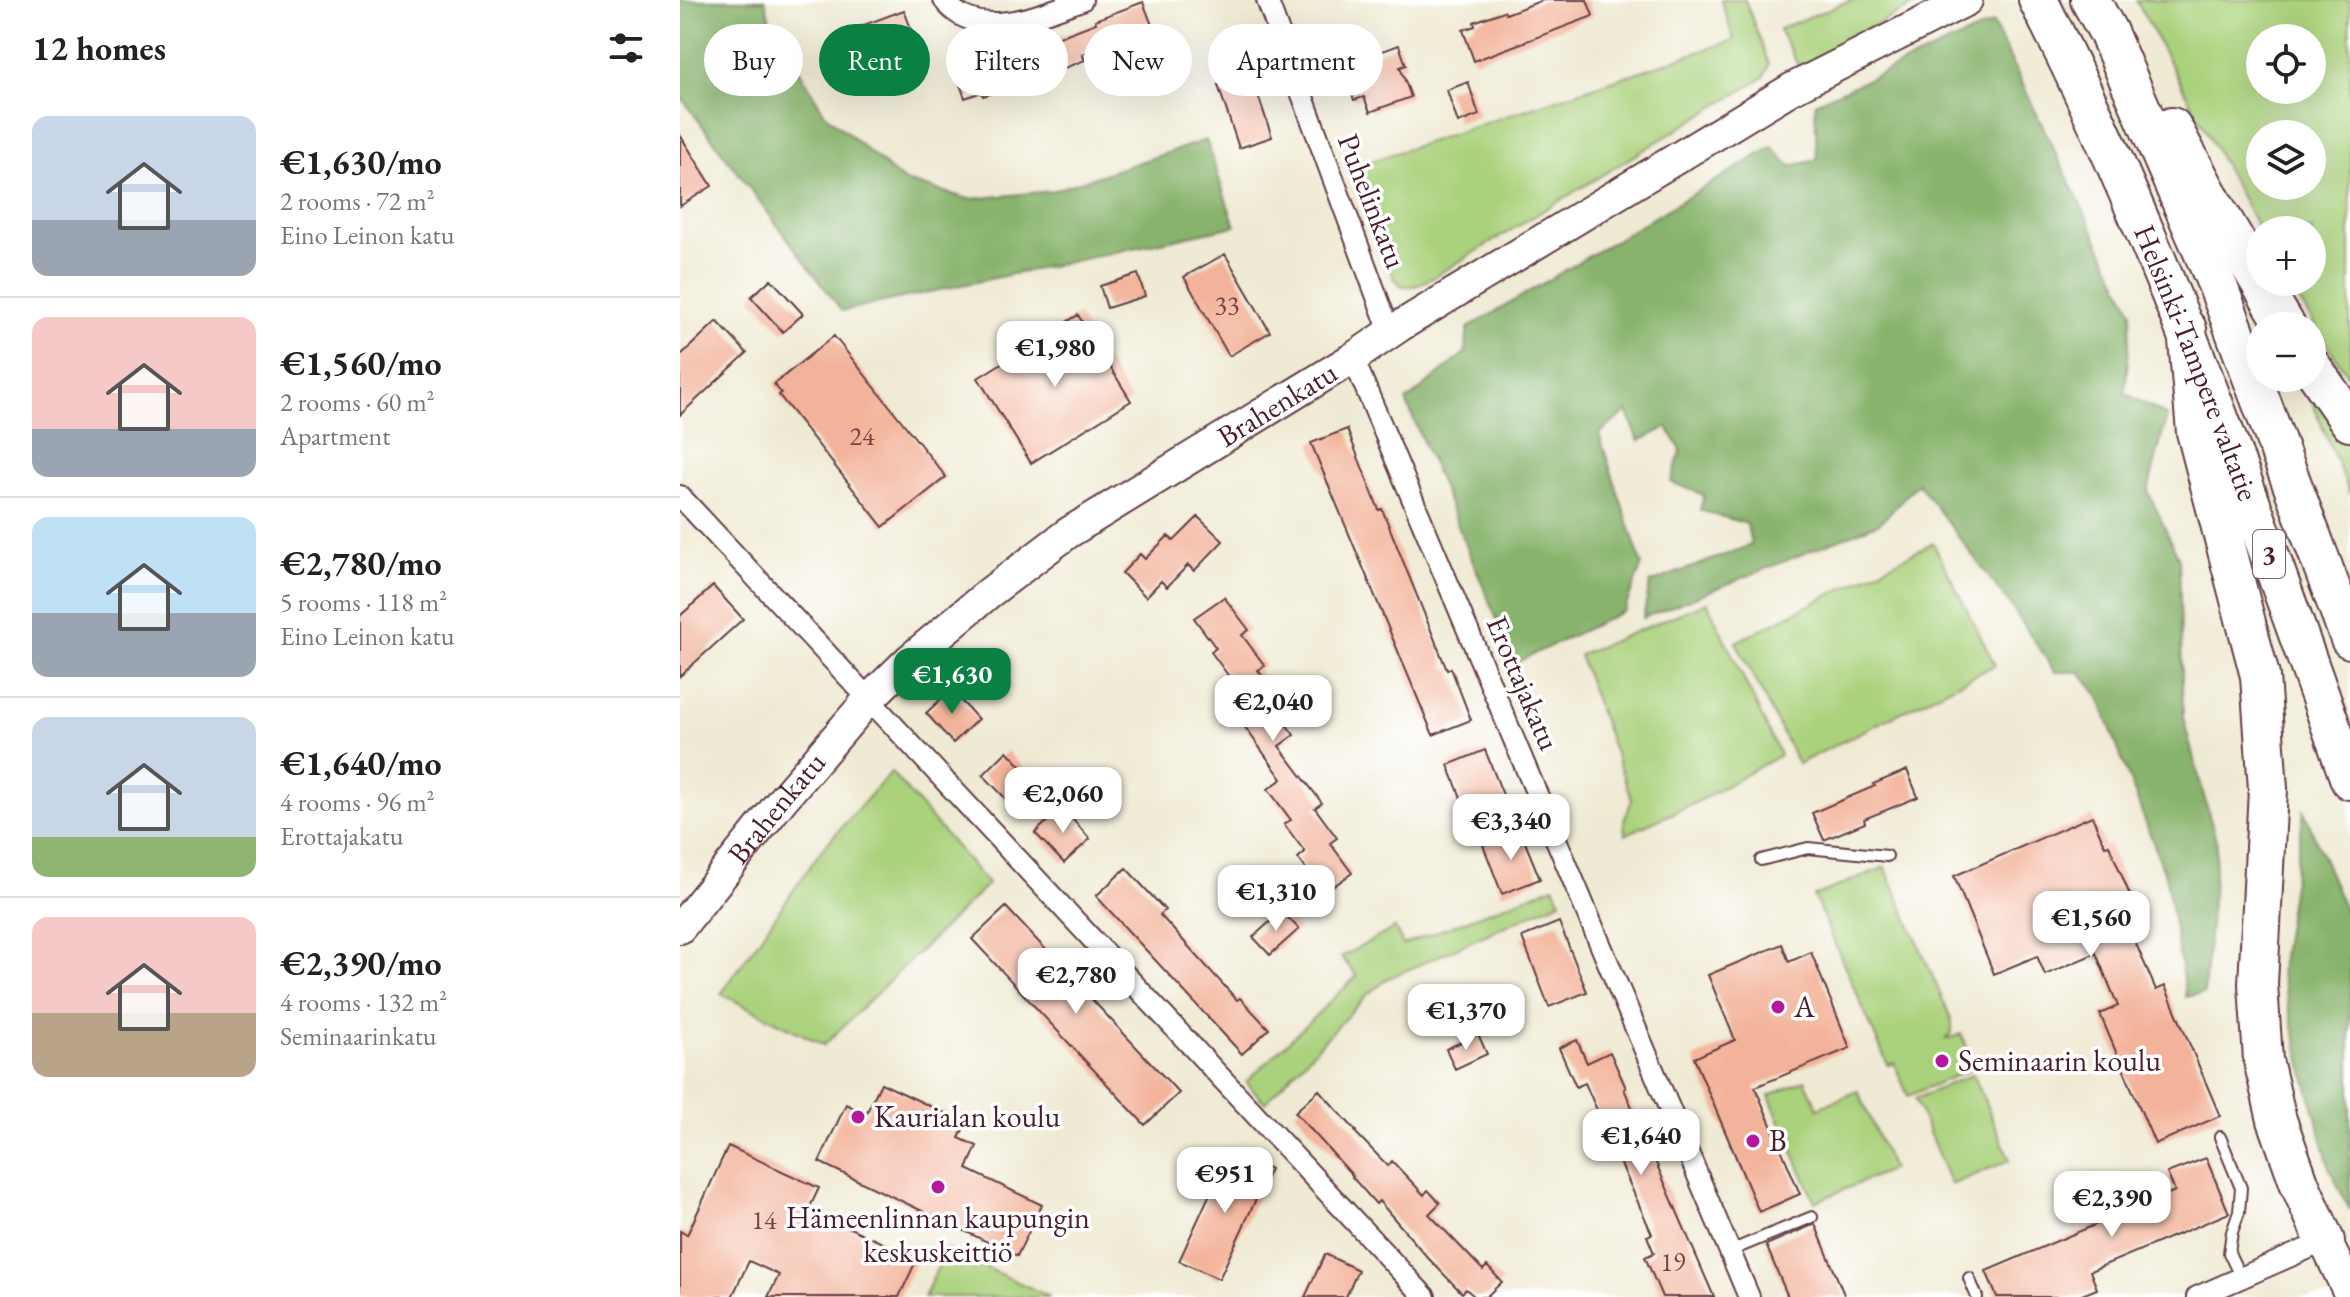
<!DOCTYPE html>
<meta charset="utf-8">
<style>
:root{--surface:#fff;--page:#f2f2f2;--text:#222;--muted:#767676;--line:#e0e0e0;--accent:#0b8043}
body{margin:0;font-family:"EB Garamond",serif;background:var(--page);color:var(--text);height:100vh;display:flex;flex-direction:column;font-size:30px;white-space:nowrap}
*{box-sizing:border-box;margin:0}
p{font-size:26px;color:var(--muted)}
.icon{flex:none;width:44px;height:44px;fill:none;stroke:currentColor;stroke-width:2;stroke-linecap:round;stroke-linejoin:round}
.map{position:relative;flex:1;overflow:hidden}
.sheet{display:flex;flex-direction:column;background:var(--surface);width:680px}
.sheet>*{flex:none}
.guide{position:absolute;left:24px;top:24px;width:760px;height:72px;display:flex;gap:16px}
.buttons{position:absolute;left:1566px;top:24px;display:grid;gap:16px}
.buttons a{display:grid;place-items:center;width:80px;height:80px;border-radius:50%;background:var(--surface);box-shadow:0 8px 32px #0002;font-size:40px}
.price{position:absolute;translate:-50% -68px;padding:0 18px;border-radius:16px;background:#fff;color:#222;font-size:26px;line-height:52px;filter:drop-shadow(0 2px 4px #0008)}
.price::after{content:'';position:absolute;left:50%;top:48px;width:24px;height:18px;margin-left:-12px;background:inherit;clip-path:polygon(0 0,100% 0,50% 100%)}
.price.active{background:var(--accent);color:#fff}
ul{padding:0;list-style:none}
li{display:flex;align-items:center;gap:24px;height:200px;padding:0 32px}
li+li{border-top:2px solid var(--line)}
li span{display:grid;place-items:center;flex:none;width:224px;height:160px;border-radius:16px;color:#555}
li>.icon{margin-inline-start:auto}
span .icon{width:96px;height:96px;fill:#fffc;stroke-width:1}
li b{font-size:34px}
h2{display:flex;justify-content:space-between;align-items:center;height:96px;padding:0 32px;font-size:34px}
.tag{padding:0 28px;border-radius:36px;background:var(--surface);box-shadow:0 8px 32px #0002;font-size:28px;line-height:72px}
.tag.active{background:var(--accent);color:#fff}
main{display:flex;flex:1;min-height:0}
.map>svg:first-child{display:block}
.green{fill:#aad17c;stroke:#7a7854;stroke-width:2;fill-rule:evenodd}
.forest{fill:#87b36c;stroke:#68694c;stroke-width:2}
.building{fill:#f3b39a}
.lines{fill:none;stroke-linecap:round;stroke-linejoin:round}
.lane-casing{stroke:#633d44;stroke-width:14}
.street-casing{stroke:#633d44;stroke-width:24}
.secondary-casing{stroke:#633d44;stroke-width:34}
.primary-casing{stroke:#633d44;stroke-width:36}
.highway-casing{stroke:#633d44;stroke-width:42}
.lane{stroke:#fff;stroke-width:10}
.street{stroke:#fff;stroke-width:20}
.secondary{stroke:#fff;stroke-width:30}
.primary{stroke:#fff;stroke-width:32}
.highway{stroke:#fff;stroke-width:38}
.poi-dot{fill:#b5179e;stroke:#fff;stroke-width:3}
.labels{text-anchor:middle;stroke-width:7;stroke-linejoin:round;paint-order:stroke}
.number-label{font-size:26px;fill:#744447}
.shield{fill:#fff;stroke:#80626b;stroke-width:2}
.shield-label{font-size:28px;font-weight:bold;fill:#4a1f2b}
.street-label{font-size:30px;fill:#4a1f2b;stroke:#fff}
.poi-label{font-size:30px;fill:#4a1f2b;stroke:#fff;text-anchor:start}
</style>
<main>
<section class="sheet">
<h2>12 homes<svg class="icon" aria-label="filters" viewBox="0 0 24 24"><path d="M4 7h16M4 17h16"/><circle cx="9" cy="7" r="2"/><circle cx="15" cy="17" r="2"/></svg></h2>
<ul>
<li><span style="background:linear-gradient(#c9d6e8 65%,#9aa5b1 0)"><svg class="icon" aria-label="home" viewBox="0 0 24 24"><path d="M3 11l9-7 9 7M6 9v11h12V9"/></svg></span><div><b>€1,630/mo</b><p>2 rooms · 72 m²</p><p>Eino Leinon katu</p></div></li>
<li><span style="background:linear-gradient(#f6c9c9 70%,#9aa5b1 0)"><svg class="icon" aria-label="home" viewBox="0 0 24 24"><path d="M3 11l9-7 9 7M6 9v11h12V9"/></svg></span><div><b>€1,560/mo</b><p>2 rooms · 60 m²</p><p>Apartment</p></div></li>
<li><span style="background:linear-gradient(#bfe0f5 60%,#9aa5b1 0)"><svg class="icon" aria-label="home" viewBox="0 0 24 24"><path d="M3 11l9-7 9 7M6 9v11h12V9"/></svg></span><div><b>€2,780/mo</b><p>5 rooms · 118 m²</p><p>Eino Leinon katu</p></div></li>
<li><span style="background:linear-gradient(#c9d6e8 75%,#8fb573 0)"><svg class="icon" aria-label="home" viewBox="0 0 24 24"><path d="M3 11l9-7 9 7M6 9v11h12V9"/></svg></span><div><b>€1,640/mo</b><p>4 rooms · 96 m²</p><p>Erottajakatu</p></div></li>
<li><span style="background:linear-gradient(#f6c9c9 60%,#b9a48a 0)"><svg class="icon" aria-label="home" viewBox="0 0 24 24"><path d="M3 11l9-7 9 7M6 9v11h12V9"/></svg></span><div><b>€2,390/mo</b><p>4 rooms · 132 m²</p><p>Seminaarinkatu</p></div></li>
</ul>
</section>
<div class="map">
<svg width="1670" height="1297" viewBox="0 0 1670 1297">
<rect width="100%" height="100%" fill="#fff"/>
<filter id="ink" filterUnits="userSpaceOnUse"><feTurbulence type="fractalNoise" baseFrequency=".0125" numOctaves="2"/><feDisplacementMap in="SourceGraphic" scale="16" xChannelSelector="R" yChannelSelector="G"/><feConvolveMatrix kernelMatrix="1 2 1 2 8 2 1 2 1" color-interpolation-filters="sRGB"/></filter>
<filter id="wash" filterUnits="userSpaceOnUse"><feTurbulence type="fractalNoise" baseFrequency=".006" numOctaves="4" result="noise"/><feDisplacementMap in="SourceGraphic" scale="32" xChannelSelector="R" yChannelSelector="G"/><feGaussianBlur stdDeviation="1.8" result="paint"/><feColorMatrix in="noise" values="0 0 0 0 0 0 0 0 0 0 0 0 0 0 0 0 0 1.4 0 .05"/><feComposite in="paint" operator="in"/></filter>
<g filter="url(#wash)">
<rect width="100%" height="100%" fill="#efead3"/>
<!-- green -->
<path class="green" d="M1041,0h24l24,64 -5,13 -332,201 -17,8h-13l-8,-8 -41,-111 381,-127z
M1171,0h72l-124,67 -20,-38z
M1456,0h214v379l-63,-97h25v-52h-52v2zM1580,38h52v52h-52zM1580,134h52v52h-52z
M1627,389l43,55v50z
M1253,543l62,122 -197,99 -62,-122z
M1027,602l73,153 -85,48 -70,32 -1,-15 8,-20 -53,-145z
M211,772l97,112 -164,161 -103,-51 102,-146z
M1205,867l67,154v11l-7,8 16,-6 15,33 -68,29 -14,-33 -6,2 -74,-169z
M874,886l7,15 -172,77 -22,17 -102,108 -19,-21 111,-106 -16,-19 54,-29 8,17z
M1293,1074l37,86 -59,25 -36,-86z
M1125,1080l13,28 40,-17 34,78 -77,33 -46,-106z
M266,1249l104,48h-126z"/>
<!-- forest -->
<path class="forest" d="M0,0h85l5,20 55,94 77,66 67,19 83,-8 154,-51 29,86 -393,85 -162,-215z
M1313,23l139,288 -7,82 42,23 -19,75 31,68 4,159 34,126 -13,149 -18,4 -20,-120 -68,-182 -18,-23h-25l-44,-66 -93,-123 -38,40 -237,95 7,-35 101,-38 -4,-21 -47,-14 4,-15 -33,-13 10,-32 -14,-23 -28,14 -12,-30 -28,23 43,131 -18,46 -109,52 -109,-262 59,-48 3,-25 304,-181 18,19 27,-6 -2,-57z
M1624,811l46,112v287l-20,-40 -29,-109 -21,-91z"/>
<g id="blocks">
<!-- building -->
<path class="building" d="M863,0h44l6,16 -119,45 -11,-31 12,-4 -1,-4 30,-11 2,3z
M463,2l12,31 -32,11 -1,-4 -40,14 3,6 -31,12 -11,-29 53,-20 -1,-3z
M224,10l13,35 -51,18 -13,-34z
M719,45l7,20 -6,2 11,30 -41,15 -6,-15 -10,3 -8,-23 15,-6 -4,-11z
M308,54l12,37 -17,5 -1,-4 -17,6 -11,-31z
M571,74l21,63 -33,11 -21,-63z
M788,82l11,33 -21,8 -11,-33z
M0,135l32,51 -32,20z
M545,254l45,78 -41,24 -45,-79z
M458,274l7,22 -38,12 -7,-22z
M91,279l32,35 -20,18 -32,-35z
M398,315l53,86 -100,62 -53,-85z
M37,321l30,32 -67,62v-59z
M154,336l112,141 -63,50 -104,-132 2,-2 -7,-9z
M667,429l32,81 3,-1 65,161 4,-2 20,52 -38,15 -122,-292z
M518,517l25,24 -29,30 -6,-6 -21,22 -6,-6 -15,16 -24,-24 18,-19 5,5 23,-23 6,5z
M33,586l30,33 -63,57v-60z
M544,597l25,33 -7,5 23,31 -7,4 22,30 -8,6 22,29 -15,11 43,57 -7,5 22,30 -7,5 22,30 -28,20 -26,-35 7,-6 -21,-28 7,-4 -23,-31 14,-10 -42,-59 7,-5 -20,-28 6,-5 -22,-30 5,-4 -22,-30z
M271,690l27,29 -25,24 -27,-30z
M805,750l20,50 -37,15 -20,-50z
M327,751l30,32 -24,23 -30,-31z
M1227,770l11,27 -54,22 1,4 -41,17 -12,-27 63,-27 -2,-2z
M382,807l28,32 -26,24 -29,-30z
M1412,816l13,30 4,-1 23,55 -5,2 13,31 -7,4 23,53 9,-4 55,130 -65,28 -55,-130 18,-8 -22,-53 -51,22 -8,-19 -43,18 -40,-98z
M840,830l20,49 -38,15 -19,-49z
M446,868l39,42 -5,5 77,85 3,-2 29,31 -27,25 -146,-158z
M326,907l173,186 -34,32 -173,-186z
M602,911l17,18 -29,26 -17,-18z
M879,922l28,70 -38,15 -27,-70z
M1102,944l7,18 22,-10 39,96 -95,39 45,107 -41,18 -65,-154 41,-18 -27,-65z
M798,1034l9,20 -32,15 -9,-20z
M897,1040l10,23 23,-11 16,36 -2,1 90,208h-52l-17,-40 9,-4 -7,-17 5,-2 -67,-151 -9,4 -17,-39z
M201,1083l85,40 -7,15 18,8 -10,23 75,36 -25,51 -198,-94 27,-58 20,10z
M639,1090l37,41 -1,1 33,34 4,-5 32,34 4,-5 12,13 -11,11 54,56 4,-4 15,16 -16,15h-11l-9,-8 -4,4 -34,-35 -49,-57 -3,3 -24,-27 1,-1 -58,-64z
M48,1146l91,42 -10,21 108,50 -18,38h-131l11,-22 -30,-14 -17,36h-52v-66l7,4z
M550,1150l40,19 -51,110 -40,-18z
M1526,1158l23,55 -139,58 7,18 -20,8h-80l-11,-26 189,-80 -8,-18z
M1135,1224l30,73h-57l-22,-52z
M645,1254l33,16 -12,27h-41z"/>
</g>
</g>
<g filter="url(#ink)">
<use href="#blocks" fill-opacity="0" stroke="#633d44" stroke-width="2"/>
<g class="lines">
<!-- lane casing -->
<g class="lane-casing">
<path id="lane" d="M1081,860l47,-12 79,8
M1540,1137l21,51 -2,24 -7,20 -3,21 12,25
M1050,1251l82,-34
M1289,1278l8,19"/>
</g>
<!-- street casing -->
<g class="street-casing">
<path id="street" d="M264,0c32,44 97,14 138,0
M587,0l123,332
M673,358l396,939
M0,496l745,801
M1517,1297l128,-56"/>
</g>
<!-- secondary casing -->
<g class="secondary-casing">
<g id="secondary">
<path id="s1" d="M0,928l103,-129 85,-99 42,-41 79,-66 79,-60 285,-175 47,-32 391,-237 176,-89"/>
</g>
</g>
<!-- primary casing -->
<g class="primary-casing">
<path id="primary" d="M1645,1241l25,52"/>
</g>
<!-- highway casing -->
<g class="highway-casing">
<g id="highway">
<path id="s2" d="M1358,0c127,250 218,516 312,780"/>
<path d="M1410,0l18,32 111,257 131,350"/>
<path d="M1492,127l42,78 72,121"/>
<path d="M1507,329l9,103 64,244 8,113 -10,195 5,76 14,60 23,65 25,56"/>
<path d="M1632,367l38,55"/>
</g>
</g>
<!-- lane -->
<use href="#lane" class="lane"/>
<!-- street -->
<use href="#street" class="street"/>
<!-- secondary -->
<use href="#secondary" class="secondary"/>
<!-- primary -->
<use href="#primary" class="primary"/>
<!-- highway -->
<use href="#highway" class="highway"/>
</g>
</g>
<!-- markers -->
<g class="poi-dot">
<circle cx="1098" cy="1007" r="8"/>
<circle cx="1262" cy="1061" r="8"/>
<circle cx="178" cy="1117" r="8"/>
<circle cx="1073" cy="1141" r="8"/>
<circle cx="258" cy="1187" r="8"/>
</g>
<g class="labels">
<!-- number labels -->
<g class="number-label">
<text x="547" y="314">33</text>
<text x="182" y="445">24</text>
<text x="84" y="1229">14</text>
<text x="993" y="1271">19</text>
</g>
<!-- shield labels -->
<rect class="shield" x="1573" y="530" width="32" height="48" rx="6"/>
<g class="shield-label">
<text x="1589" y="564">3</text>
</g>
<!-- street labels -->
<g class="street-label">
<text transform="translate(692 201) rotate(69)" y="10">Puhelinkatu</text>
<text dy="10" stroke="none"><textPath href="#s2" startOffset="396">Helsinki-Tampere valtatie</textPath></text>
<text dy="10" stroke="none"><textPath href="#s1" startOffset="802">Brahenkatu</textPath></text>
<text transform="translate(843 683) rotate(67)" y="10">Erottajakatu</text>
<text dy="10" stroke="none"><textPath href="#s1" startOffset="154">Brahenkatu</textPath></text>
</g>
<!-- poi labels -->
<g class="poi-label">
<text x="1114" y="1017">A</text>
<text x="1278" y="1071">Seminaarin koulu</text>
<text x="194" y="1127">Kaurialan koulu</text>
<text x="1089" y="1151">B</text>
<text x="258" y="1228" text-anchor="middle">Hämeenlinnan kaupungin<tspan x="258" dy="34">keskuskeittiö</tspan></text>
</g>
</g>
</svg>
<div class="buttons">
<a><svg class="icon" aria-label="locate" viewBox="0 0 24 24"><circle cx="12" cy="12" r="6"/><path d="M12 2v4M12 18v4M2 12h4M18 12h4"/></svg></a>
<a><svg class="icon" aria-label="layers" viewBox="0 0 24 24"><path d="M12 4l9 5-9 5-9-5zM3 14l9 5 9-5"/></svg></a>
<a>+</a>
<a>−</a>
</div>
<b class="price" style="left:375px;top:389px">€1,980</b>
<b class="price active" style="left:272px;top:716px">€1,630</b>
<b class="price" style="left:593px;top:743px">€2,040</b>
<b class="price" style="left:383px;top:835px">€2,060</b>
<b class="price" style="left:831px;top:862px">€3,340</b>
<b class="price" style="left:596px;top:933px">€1,310</b>
<b class="price" style="left:1411px;top:959px">€1,560</b>
<b class="price" style="left:396px;top:1016px">€2,780</b>
<b class="price" style="left:786px;top:1052px">€1,370</b>
<b class="price" style="left:961px;top:1177px">€1,640</b>
<b class="price" style="left:545px;top:1215px">€951</b>
<b class="price" style="left:1432px;top:1239px">€2,390</b>
<div class="guide">
<a class="tag">Buy</a>
<a class="tag active">Rent</a>
<a class="tag">Filters</a>
<a class="tag">New</a>
<a class="tag">Apartment</a>
</div>
</div>
</main>
